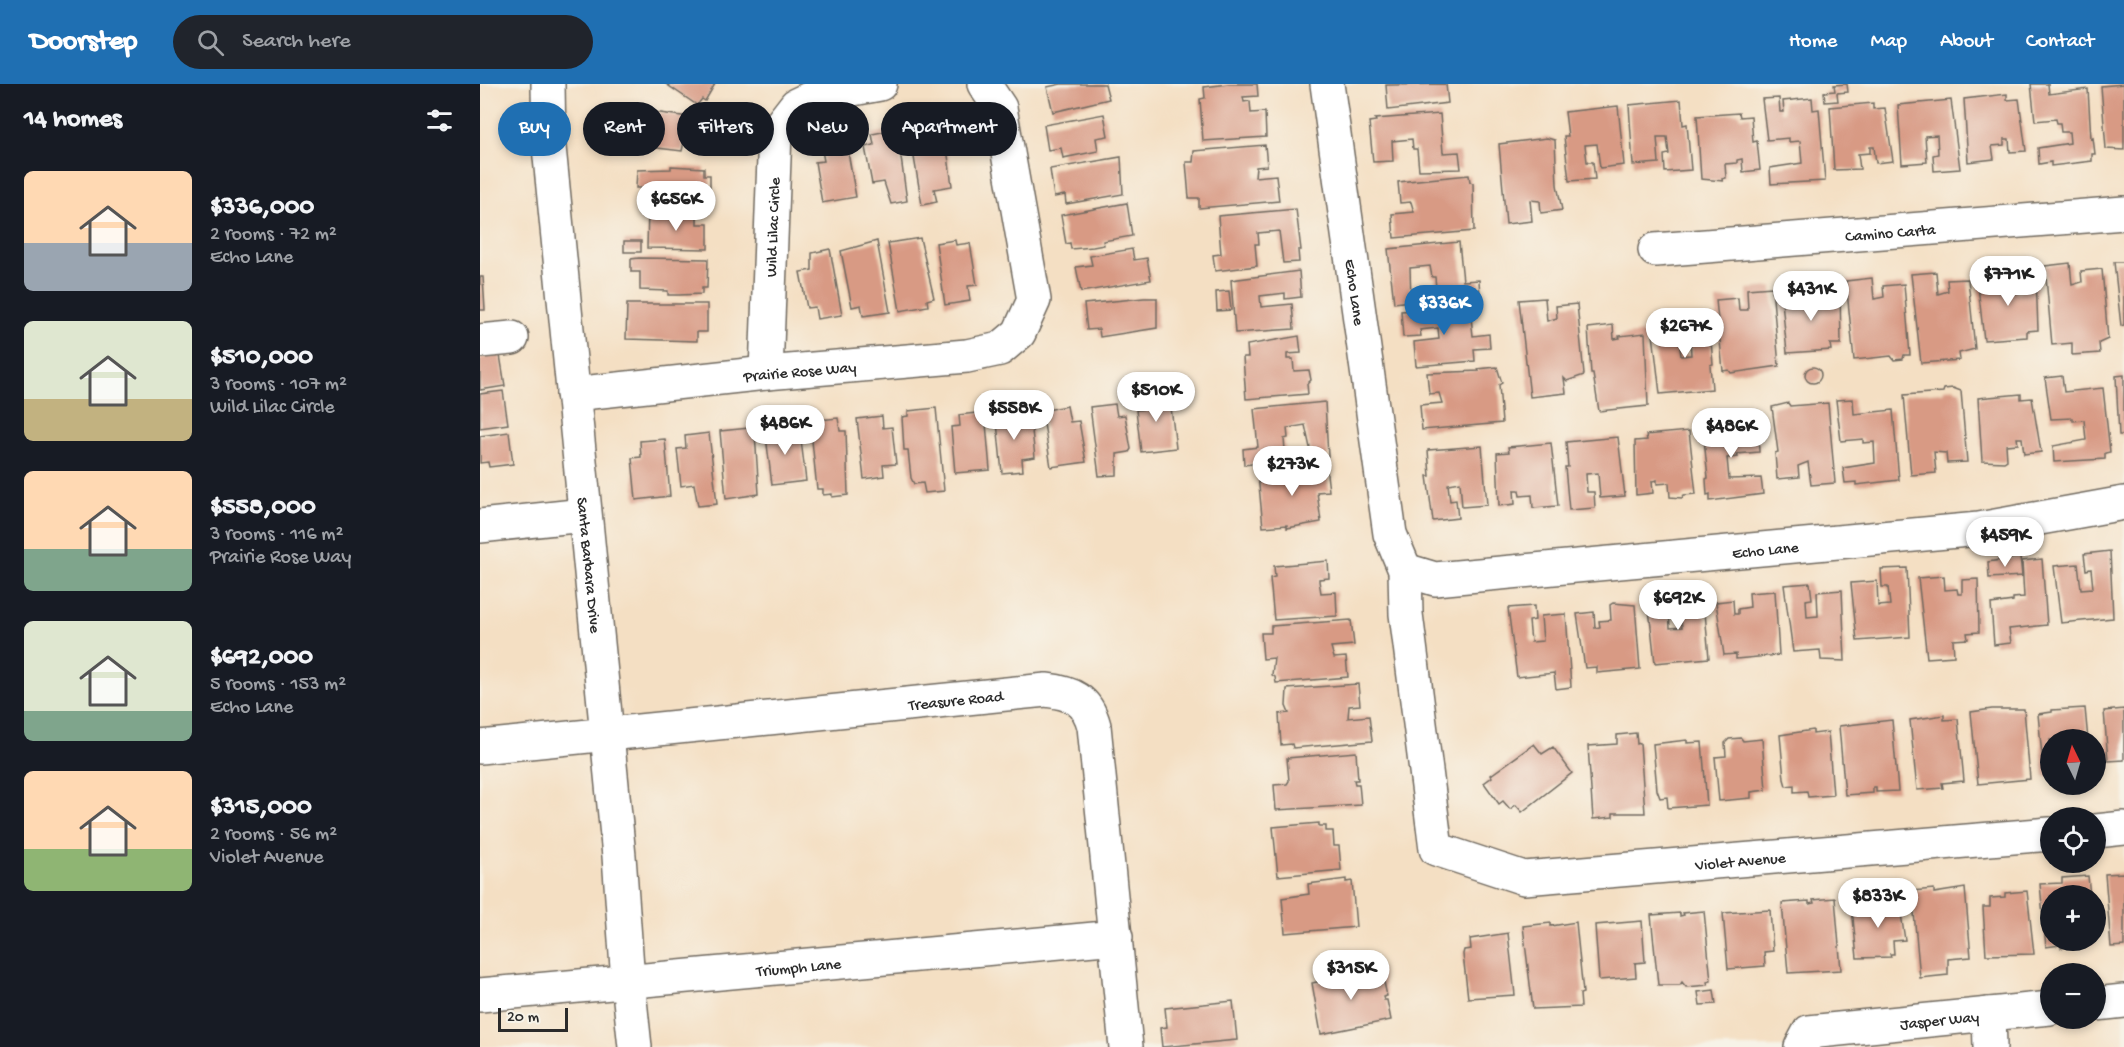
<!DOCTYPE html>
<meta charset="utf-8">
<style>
:root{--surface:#171b24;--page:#20242c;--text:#f1f3f6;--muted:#9ea1a6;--accent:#1f6fb2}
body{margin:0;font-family:"Gochi Hand",sans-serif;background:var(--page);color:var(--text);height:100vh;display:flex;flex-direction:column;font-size:22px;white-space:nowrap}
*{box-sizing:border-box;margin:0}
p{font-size:20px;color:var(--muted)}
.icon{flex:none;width:33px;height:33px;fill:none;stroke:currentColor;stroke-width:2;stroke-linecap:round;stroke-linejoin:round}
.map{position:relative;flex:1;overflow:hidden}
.details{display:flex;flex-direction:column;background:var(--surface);width:480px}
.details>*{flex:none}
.guide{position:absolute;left:18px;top:18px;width:570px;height:54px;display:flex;gap:12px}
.needle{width:39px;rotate:355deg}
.buttons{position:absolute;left:1560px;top:645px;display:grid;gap:12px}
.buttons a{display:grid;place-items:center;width:66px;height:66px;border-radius:50%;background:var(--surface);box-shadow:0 3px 9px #0003;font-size:30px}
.scale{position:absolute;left:18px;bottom:15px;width:70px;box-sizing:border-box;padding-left:6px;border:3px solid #2b2b2b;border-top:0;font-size:16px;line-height:21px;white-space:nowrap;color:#2b2b2b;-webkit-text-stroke:4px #f7f3e8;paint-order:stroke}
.price{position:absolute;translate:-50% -51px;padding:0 14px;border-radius:21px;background:#fff;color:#222;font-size:20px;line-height:39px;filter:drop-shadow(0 2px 3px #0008)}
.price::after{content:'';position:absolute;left:50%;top:36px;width:18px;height:14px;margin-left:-9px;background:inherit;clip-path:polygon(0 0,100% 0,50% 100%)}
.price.active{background:var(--accent);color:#fff}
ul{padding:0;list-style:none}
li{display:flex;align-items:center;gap:18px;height:150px;padding:0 24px}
li span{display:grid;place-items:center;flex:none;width:168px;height:120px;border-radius:9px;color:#555}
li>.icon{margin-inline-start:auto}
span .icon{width:72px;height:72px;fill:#fffc;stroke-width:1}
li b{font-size:26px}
h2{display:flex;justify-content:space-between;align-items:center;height:72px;padding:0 24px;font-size:26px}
.pill{padding:0 21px;border-radius:27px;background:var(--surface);box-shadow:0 3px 9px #0003;font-size:21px;line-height:54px}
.pill.active{background:var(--accent);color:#fff}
header{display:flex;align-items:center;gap:36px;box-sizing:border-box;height:84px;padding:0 30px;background:var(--accent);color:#fff}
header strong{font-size:28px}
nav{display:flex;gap:33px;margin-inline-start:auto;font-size:21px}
.search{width:420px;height:54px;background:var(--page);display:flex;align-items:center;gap:15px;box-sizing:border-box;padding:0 21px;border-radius:33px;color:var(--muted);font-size:22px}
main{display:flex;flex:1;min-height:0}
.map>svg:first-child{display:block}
.building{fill:#d89a84}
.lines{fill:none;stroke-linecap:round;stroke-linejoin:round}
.minor-casing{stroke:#716a60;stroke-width:36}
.minor{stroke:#fff;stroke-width:33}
.labels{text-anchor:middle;stroke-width:5;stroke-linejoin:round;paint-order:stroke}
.street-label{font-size:16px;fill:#2b2b2b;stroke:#f7f3e8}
</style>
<header>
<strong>Doorstep</strong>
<div class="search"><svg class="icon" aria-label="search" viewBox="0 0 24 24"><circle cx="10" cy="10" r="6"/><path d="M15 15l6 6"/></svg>Search here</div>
<nav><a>Home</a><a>Map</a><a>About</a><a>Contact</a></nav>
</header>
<main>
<section class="details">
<h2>14 homes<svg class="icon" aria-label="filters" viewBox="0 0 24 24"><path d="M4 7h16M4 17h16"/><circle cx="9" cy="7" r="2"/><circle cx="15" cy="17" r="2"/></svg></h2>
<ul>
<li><span style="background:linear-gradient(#ffd9b3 60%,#9aa5b1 0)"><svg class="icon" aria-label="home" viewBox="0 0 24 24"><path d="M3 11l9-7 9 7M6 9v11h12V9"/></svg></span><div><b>$336,000</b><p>2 rooms · 72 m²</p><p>Echo Lane</p></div></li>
<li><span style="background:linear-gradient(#dfe7d0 65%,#c2b280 0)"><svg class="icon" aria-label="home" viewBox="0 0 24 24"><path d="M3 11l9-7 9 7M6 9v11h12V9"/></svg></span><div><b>$510,000</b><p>3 rooms · 107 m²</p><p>Wild Lilac Circle</p></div></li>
<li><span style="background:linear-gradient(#ffd9b3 65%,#7fa58c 0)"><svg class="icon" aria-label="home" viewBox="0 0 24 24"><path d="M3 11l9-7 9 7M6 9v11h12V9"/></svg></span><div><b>$558,000</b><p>3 rooms · 116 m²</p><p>Prairie Rose Way</p></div></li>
<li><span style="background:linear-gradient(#dfe7d0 75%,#7fa58c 0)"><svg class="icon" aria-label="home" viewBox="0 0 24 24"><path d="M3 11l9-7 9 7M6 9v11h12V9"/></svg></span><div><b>$692,000</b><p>5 rooms · 153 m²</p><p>Echo Lane</p></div></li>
<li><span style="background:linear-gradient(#ffd9b3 65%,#8fb573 0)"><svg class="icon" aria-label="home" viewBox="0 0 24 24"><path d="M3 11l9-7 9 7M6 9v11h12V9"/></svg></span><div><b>$315,000</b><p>2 rooms · 56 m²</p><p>Violet Avenue</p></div></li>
</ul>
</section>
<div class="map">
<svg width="1644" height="963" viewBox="0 0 1644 963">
<rect width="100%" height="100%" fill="#f7f3e8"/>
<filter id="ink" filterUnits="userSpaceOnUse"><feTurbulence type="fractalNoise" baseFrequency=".0167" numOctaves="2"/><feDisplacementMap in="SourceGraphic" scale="12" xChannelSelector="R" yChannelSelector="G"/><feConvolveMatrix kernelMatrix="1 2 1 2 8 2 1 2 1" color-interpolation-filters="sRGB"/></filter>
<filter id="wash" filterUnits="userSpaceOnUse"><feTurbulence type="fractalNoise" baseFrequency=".008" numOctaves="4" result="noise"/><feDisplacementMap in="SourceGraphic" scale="24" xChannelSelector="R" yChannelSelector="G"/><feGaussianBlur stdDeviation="1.35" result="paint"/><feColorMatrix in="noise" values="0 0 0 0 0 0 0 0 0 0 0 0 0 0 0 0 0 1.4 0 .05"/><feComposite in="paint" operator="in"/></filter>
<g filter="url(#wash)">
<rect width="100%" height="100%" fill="#f4dfc3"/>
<g id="blocks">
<!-- building -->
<path class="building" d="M186,0h49l-10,17 -3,-2 -5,6z
M581,0h44l4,15 -56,13 -6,-25z
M749,0h28l1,12 -15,1 1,5 6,-1 1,12 14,-1 1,25 -63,4 -3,-42 5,-1 -1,-11z
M966,0l2,19 -60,7 -2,-25z
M1367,0l1,8 -11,1 1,8 -13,1 -1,-10 11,-1 -1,-6z
M1551,0h17l1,10 39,-5 3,50 2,-1 2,16h-3v7l-41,5v-4l-12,2 -1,-16 32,-5 -1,-11h-8l-1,-9h-3l-1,-4 -21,2z
M1644,0v66l-18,-1 -5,-63z
M1527,10v6l12,-1 7,52 -16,1 -1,-13h-5v6l-12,1 2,13 -26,3 -4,-63z
M1299,14l1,14h4l-1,-11 29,-3 1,12 6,-1 6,72 -54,3 -1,-16 32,-5 -2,-22 -11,1v-4l-22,2 -5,-41z
M1201,16l2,25 4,-1 4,46 -26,2 -1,-17 5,-1 -2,-17h-10l2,26 -26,2 -4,-60z
M1471,16l9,69 -26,2 -1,-16 5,-1 -1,-19 -12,1 2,26 -25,2 -4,-59z
M1393,19v6l12,-1 8,53 -17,2 -2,-16h-4v6l-12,1 2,15 -26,1 -4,-63z
M1138,22l6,59 -24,3 -3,-24 -12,1 2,17h6l2,17 -26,2 -5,-45h4l-3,-24z
M166,27l57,8 -3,25 -16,-2 -2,9 -41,-5z
M1259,29l1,4 11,-1 2,26 4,-1 3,29 -17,2 -1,-13 -5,1v3l-12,1 1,14 -4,1 1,2 -22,-2 -4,-63z
M624,30l4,22 -12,2 2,13 -35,7 -2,-10 -13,2 -4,-25z
M960,30l3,39 16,-1 2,17 -42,1 -2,-21h-4l-1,-10 -20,2 1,20 -20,1 -4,-40 7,-1 -1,-2z
M457,37l2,5 5,-1 8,61 -18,3 3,13 -15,3 -13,-78z
M417,45l10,72 -16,3 -7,-22 -12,2 -7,-37 9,-2 -2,-11z
M1067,54l8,2 2,45 5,25 -21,3 -1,-12 -10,-1 2,21 -26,3 -7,-80z
M366,57l10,56 -34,6 -7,-41 9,-1 -3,-16z
M785,61l2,21 -11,1 -1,10 21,-2 3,26 -80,7v-10h-10l-3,-36h7l1,-11z
M641,73l2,37 -57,10 -1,-9 -11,2 -4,-28z
M191,82l33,2v7h6v28l-69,-1v-14h-5l1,-18 34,-1z
M989,91l1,7 3,1 1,48 -80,7 -2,-24 22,-2 -3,-10 -11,1 -2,-21z
M647,119l5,33 -29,5 1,4 -11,2 -22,2 -1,-6 -4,1 -5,-29z
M816,125l5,41h-3l1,12 -16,1 -4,-32 -21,2 1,11h-4l2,22 -42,5 -2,-16 8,-1 -3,-38z
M168,127h13l1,3 35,1v9h11v25l-61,-1z
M440,154l14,60 -7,2 1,6 -28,5 -12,-68z
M475,156l1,5 14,-2 7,42 -9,1 2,15 -25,4 -9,-62z
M144,157h17v11h-17z
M397,157l13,71 -27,4 -2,-11 -9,2 -11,-56z
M979,158l4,39 16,-1 1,16 -43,3 -2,-22h-3l-2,-11 -20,2 1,33 -17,2 -6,-54z
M350,165l12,66 -25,4 -2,-12 -8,1 -7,-36 12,-2v-17z
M652,165l2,11 13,-2 4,22 -70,12 -5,-25 16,-2 -2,-9z
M159,174l69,1 -1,29h-5v6l-23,1h-11v-4l-28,-1v-18h-9v-13z
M1634,178h10v63l-3,1z
M1590,179l2,22 10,-3 -1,-11 21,-2 6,70 -9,4 1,10 -28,2v-12l-20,2 -7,-79z
M819,187l2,26 -16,2v-6l-25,3 1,11 31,-3 2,25 -59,4 -4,-53z
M1456,188l2,22 10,-3 -1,-11 21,-1 7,70 -16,4 1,7 -39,3 -10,-89z
M1511,189h12l1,15 12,-1v6l5,-1 -1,-15 16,-1 2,54 -11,1v6l-43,3 -7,-63 11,-1z
M0,193h3l2,33h-5z
M1392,194l2,21 10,-2 -1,-11 21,-2 6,71h-6l-1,4 -9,1 -3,-4 -37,4 -8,-79z
M1292,203l7,79 -48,7 -2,-3 -6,1 -7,-71 22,-2 1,12h9l-1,-21z
M1326,205v13h13v5h5l-1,-14 17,-2 1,53h-11l1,6 -44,3 -6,-62z
M749,207l2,19 -14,1 -1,-19z
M664,214h13v30l-57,9 -1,-8 -12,1 -3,-26z
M1065,214l2,23 10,-3 -1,-12 21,-2 7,71 -17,6 -3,-3 2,15 -36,4 -11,-97z
M147,220h80v28h-10v9l-71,-2z
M966,224v2l24,-2 3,28 16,-2 1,14 -16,1 1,12 -59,5 -2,-24 25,-3 -1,-11 -18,2 1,6 -18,1 -2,-26z
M1229,235l4,45 -3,1 2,24 -52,5 -7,-60 25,-3 3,25 10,-1 -1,-18 -6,1 -1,-17z
M1133,241l1,14 6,-1 -1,-2 26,-3 3,73 -49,5 -6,-37h-2l-3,-46z
M819,252l2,17 -14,1v5h6l1,12 15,-1 2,10 -4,4 1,10 -62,5 -3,-42h5l-1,-12z
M20,271l5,31 -25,4v-32z
M1325 291a8 8 0 1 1 16 0a8 8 0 1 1-16 0Z
M1017,283l5,16 -3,2 3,38 -80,7 -2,-25 22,-2 -3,-10 -10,1 -2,-21 52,-2 -1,-2z
M1644,291v60h-5l-3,-59z
M1582,292l2,16 39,-4 7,64 -5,1v6l-51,3 -1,-16 33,-6 -2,-20 -11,1v-3l-22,1 -6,-41z
M1473,304l8,3 6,71 -20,1 -1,-10 -12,-1 2,21 -25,2 -7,-80 39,-3 1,-3z
M23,307l5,33 -28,4v-34z
M689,307l7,57 -35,4 -5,-42 10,-1 -2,-15z
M1541,310v5l11,-1 9,54 -17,2 -2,-16h-5l1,6 -12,1 1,15 -3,2 -22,-1 -4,-63z
M1373,315l1,15 39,-4 6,70 -43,5v-3l-11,1 -2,-15 32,-5 -1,-21 -11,1v-4l-22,2 -5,-41z
M845,318l3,54 -16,1 -7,-32 -18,3 1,10 -4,1 2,21 -42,5 -1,-16 15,-2 -4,-38z
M1308,319l2,3 38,-3 7,80 -24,2 -3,-23 -10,4 1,11 -22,2 -2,-26 3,-1 -6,-45z
M635,320l2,12 8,-1 6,34 -2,3 -12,2v21l-18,1 -9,-69z
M587,322l3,16 9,-1 7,41 -35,5 -9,-56z
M456,324l8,83 -19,2 -2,-10 -9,1 -3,-6 -3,-28h-4l-2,-33 6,-1v-5z
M541,326l1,12h9l4,35 -13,2 1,12 -21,2 -6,-61z
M1277,326l2,42 -22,2 1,3 -11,1 2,21 32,-1 2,16 -53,7v-7l-3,1 -1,-16 2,-1 -5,-48 39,-3 -1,-15z
M505,328l5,58 -35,3 -4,-46 9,-1 -1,-11z
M402,332l1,12 9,-1 4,37 -13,1 1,11 -20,3 -7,-60z
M358,334l2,13h6l2,64 -16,2v-3l-9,1v-6h-6l-7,-68z
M310,341l2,16 9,-1 5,41 -34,4 -7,-57z
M269,344v5h6l4,61 -33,5 -6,-68z
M1209,347l7,63 -12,1 -2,3 -12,-1 -1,-14 -12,1v-4l-5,1 1,12 -17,2 -1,-54 12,-1 -1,-5z
M29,348l4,32 -24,3 -1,-5 -8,1v-27z
M229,349l8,71 -19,2 -4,-22 -13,2 -4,-37 9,-1 -1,-12z
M1138,353l7,59 -25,2 -2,-25 -12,1 1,18h7l1,16 -26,2 -4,-43h3l-2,-25z
M185,355l5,57 -34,4 -4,-42 9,-1 -1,-16z
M1071,359l7,63 -25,2 -1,-13 -12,1 -1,-6h-5l1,14 -16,2 -2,-53 12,-1 -1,-5z
M1002,362l5,59 -25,2 -2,-25 -12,2 2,17 6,-1 2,18 -25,3 -6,-45h3l-2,-26z
M846,382l3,25 -12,1 4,30 -34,6v-3l-24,2 -5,-52z
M1630,467l3,67 -52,5 -7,-57 24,-2 3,25 12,-1 -2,-19 -5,1 -2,-16z
M1540,473l2,19 -33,2 -1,-16z
M1562,475l5,66 -38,4 2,14 -17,2 -3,-41 22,-3v-3l11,-1 -2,-36z
M848,477l1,17 -10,1v2l2,12 15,-1 1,24 -63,4 -4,-42 5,-1 -1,-11z
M1427,484l3,69 -53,4 -6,-58 26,-2 1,25 12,-1 -2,-18h-6l-1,-18z
M1464,492l1,14 12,-1 1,5h4v-14l16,-1 1,53 -12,1 1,6 -15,1 1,16 -27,2 -9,-80z
M1330,499l2,16 -6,1 1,17 11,-1 -1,-24 25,-2 3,71 -24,-1 -1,-10 -27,2 -9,-67z
M1295,507l4,64 -43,4v-5l-12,1 -8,-53 17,-2 1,14h4v-5l12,-2 -1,-14z
M1193,508l1,17 -5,1 1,18 12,-1 -3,-24 25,-2 5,57 -54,5 -7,-63 14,-3v-4z
M1133,519l22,2 5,64 -43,4v-6l-12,1 -8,-54 17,-2 1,16 5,-1 -1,-6 12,-1 -1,-15z
M1054,522l1,14 -6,1 2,21 12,-1 -2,-25 25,-2 5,73 -15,2 -2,-16 -37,4 -9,-69z
M871,536l3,25 -23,2 3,11 12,-1 2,20 -72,6 -1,-6 -3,-2 2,-17 -11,1 -2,-26h10v-7z
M878,600l2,21 -11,1 -1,12 21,-2 3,25 -79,7 -1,-4 -11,1 -2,-31 10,-1 -3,-7 1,-17z
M1605,624l3,32h-38v36h-6l-6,-62 14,-2v-2z
M1512,625h32l6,70 -52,5 -7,-72z
M1644,625v51l-16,1 -4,-50z
M1464,631v5l14,-1 6,62 -22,2 1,5 -26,2 -7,-70z
M1412,636l6,71 -22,1v-5h-3v6l-28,2 -6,-69z
M1333,646v4l15,-2 5,63 -25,2 -1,-6 -13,1v-7l-8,1 -2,-7 -4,-44z
M1156,649l1,11 3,-1 5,70h-32v4l-20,2 -5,-73 29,-2v-9z
M1261,654l2,3 19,-2 4,51 -15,2v6l-32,3 -4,-44 11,-1 -1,-13 4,-4z
M1207,656v3l15,-1 5,63 -39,3 -1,-11 -7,1 -3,-8 -4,-46z
M1054,660l8,10 11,-7 19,26 -50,39 -6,-7 -6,4 -7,-8 -4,3 -15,-21 8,-6 -1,-2z
M876,668l2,28h-4l1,4h4l2,21 -85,5 -2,-25 13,-1 2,-3 -2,-23z
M839,739v3h7v5h7l1,15h5l2,24 -63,6 -5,-49z
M1644,789v73l-13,1 -6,-73z
M1608,792l2,20h-40v44h44v3l-33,5 -1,-3 -14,2 -6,-63 22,-1v-5z
M866,795v3l6,-1 4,46 -71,6 -3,-35 27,-4 -1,-10z
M1485,804l6,69 -23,2v16l-28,3 -8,-87 22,-2v4z
M1547,807l7,63 -48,1 -3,-48h7v-9l15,-1v-4z
M1355,814l6,72 -53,3 -6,-70 27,-2v3l5,-1 -1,-3z
M1419,817l6,39 -12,1 1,13h-4l1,3 -34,1 -5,-50z
M1290,826l3,41 -9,1 1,14 -37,3 -5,-56z
M1224,827l7,70 -4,1 1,3 -22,2 -4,-5 -2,3h-22l-7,-70 29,-2v3l4,-1 -1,-2z
M1162,837l3,41 -10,1 1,14 -37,3 -4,-55z
M1096,838l7,71 -3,1 1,13 -48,2 -10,-83 28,-3v3z
M1028,849l7,62 -47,3 -5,-44 1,-4 7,-1 -1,-10z
M901,884l6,28 -4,1 1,3h3l4,20 -70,14 -9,-51z
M1234,906l2,14 -16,1 -2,-13z
M753,917l4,39 -75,7 -2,-19 7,-1 -2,-19z"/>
</g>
</g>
<g filter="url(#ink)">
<use href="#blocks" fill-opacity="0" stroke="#716a60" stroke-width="1.5"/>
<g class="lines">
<!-- minor casing -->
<g class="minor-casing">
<g id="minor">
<path id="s1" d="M68,0l1,63 70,709 9,125 7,66"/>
<path id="s2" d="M847,0l63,450 15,36 1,44 30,235 88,29 526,-44"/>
<path id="s3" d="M1175,166l469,-37"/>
<path d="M0,257l32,-3"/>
<path id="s4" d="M286,289l9,-241 21,-27 19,-9 65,-12"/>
<path id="s5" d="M93,310l193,-21 201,-17 33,-7 19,-16 15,-33 -34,-192 -16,-24"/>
<path d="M0,442l104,-11"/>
<path id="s6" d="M925,486l30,9 544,-50 145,-26"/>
<path id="s7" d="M0,663l566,-57c26,3 41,9 48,36l32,321"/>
<path d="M1616,747l28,-3"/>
<path id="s8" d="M0,911l636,-58"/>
<path d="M1616,920l28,-3"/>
<path d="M1509,930l1,33"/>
<path id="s9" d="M1321,963l8,-15 241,-24"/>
</g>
</g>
<!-- minor -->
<use href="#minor" class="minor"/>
</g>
</g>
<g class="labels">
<!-- street labels -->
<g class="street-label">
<text dy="6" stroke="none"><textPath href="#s4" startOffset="146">Wild Lilac Circle</textPath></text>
<text dy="6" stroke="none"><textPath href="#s3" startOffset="236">Camino Carta</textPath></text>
<text dy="6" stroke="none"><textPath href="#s2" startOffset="210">Echo Lane</textPath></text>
<text dy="6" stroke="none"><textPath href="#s5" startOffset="228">Prairie Rose Way</textPath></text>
<text dy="6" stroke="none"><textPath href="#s6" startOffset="363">Echo Lane</textPath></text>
<text dy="6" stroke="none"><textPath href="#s1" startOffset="483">Santa Barbara Drive</textPath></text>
<text dy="6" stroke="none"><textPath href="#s7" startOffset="478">Treasure Road</textPath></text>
<text dy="6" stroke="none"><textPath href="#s2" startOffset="1084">Violet Avenue</textPath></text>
<text dy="6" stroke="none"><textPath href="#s8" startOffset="320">Triumph Lane</textPath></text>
<text dy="6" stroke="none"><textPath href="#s9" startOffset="148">Jasper Way</textPath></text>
</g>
</g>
</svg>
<div class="buttons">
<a><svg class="needle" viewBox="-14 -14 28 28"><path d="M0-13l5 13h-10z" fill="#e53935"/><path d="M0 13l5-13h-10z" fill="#9ea1a6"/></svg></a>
<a><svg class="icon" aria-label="locate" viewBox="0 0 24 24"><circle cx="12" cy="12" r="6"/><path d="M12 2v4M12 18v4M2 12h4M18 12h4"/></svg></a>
<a>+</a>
<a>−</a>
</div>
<div class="scale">20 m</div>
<b class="price" style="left:196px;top:148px">$656K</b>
<b class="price" style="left:1528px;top:223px">$771K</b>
<b class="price" style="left:1331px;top:238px">$431K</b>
<b class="price active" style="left:964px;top:252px">$336K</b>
<b class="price" style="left:1205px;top:275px">$267K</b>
<b class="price" style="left:676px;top:339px">$510K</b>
<b class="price" style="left:534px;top:357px">$558K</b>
<b class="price" style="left:305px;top:372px">$486K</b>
<b class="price" style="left:1251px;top:375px">$486K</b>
<b class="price" style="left:812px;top:413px">$273K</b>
<b class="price" style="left:1525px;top:484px">$459K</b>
<b class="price" style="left:1198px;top:547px">$692K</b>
<b class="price" style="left:1398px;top:845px">$833K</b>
<b class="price" style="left:871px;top:917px">$315K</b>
<div class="guide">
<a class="pill active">Buy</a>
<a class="pill">Rent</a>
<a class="pill">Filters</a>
<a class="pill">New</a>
<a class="pill">Apartment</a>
</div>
</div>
</main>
